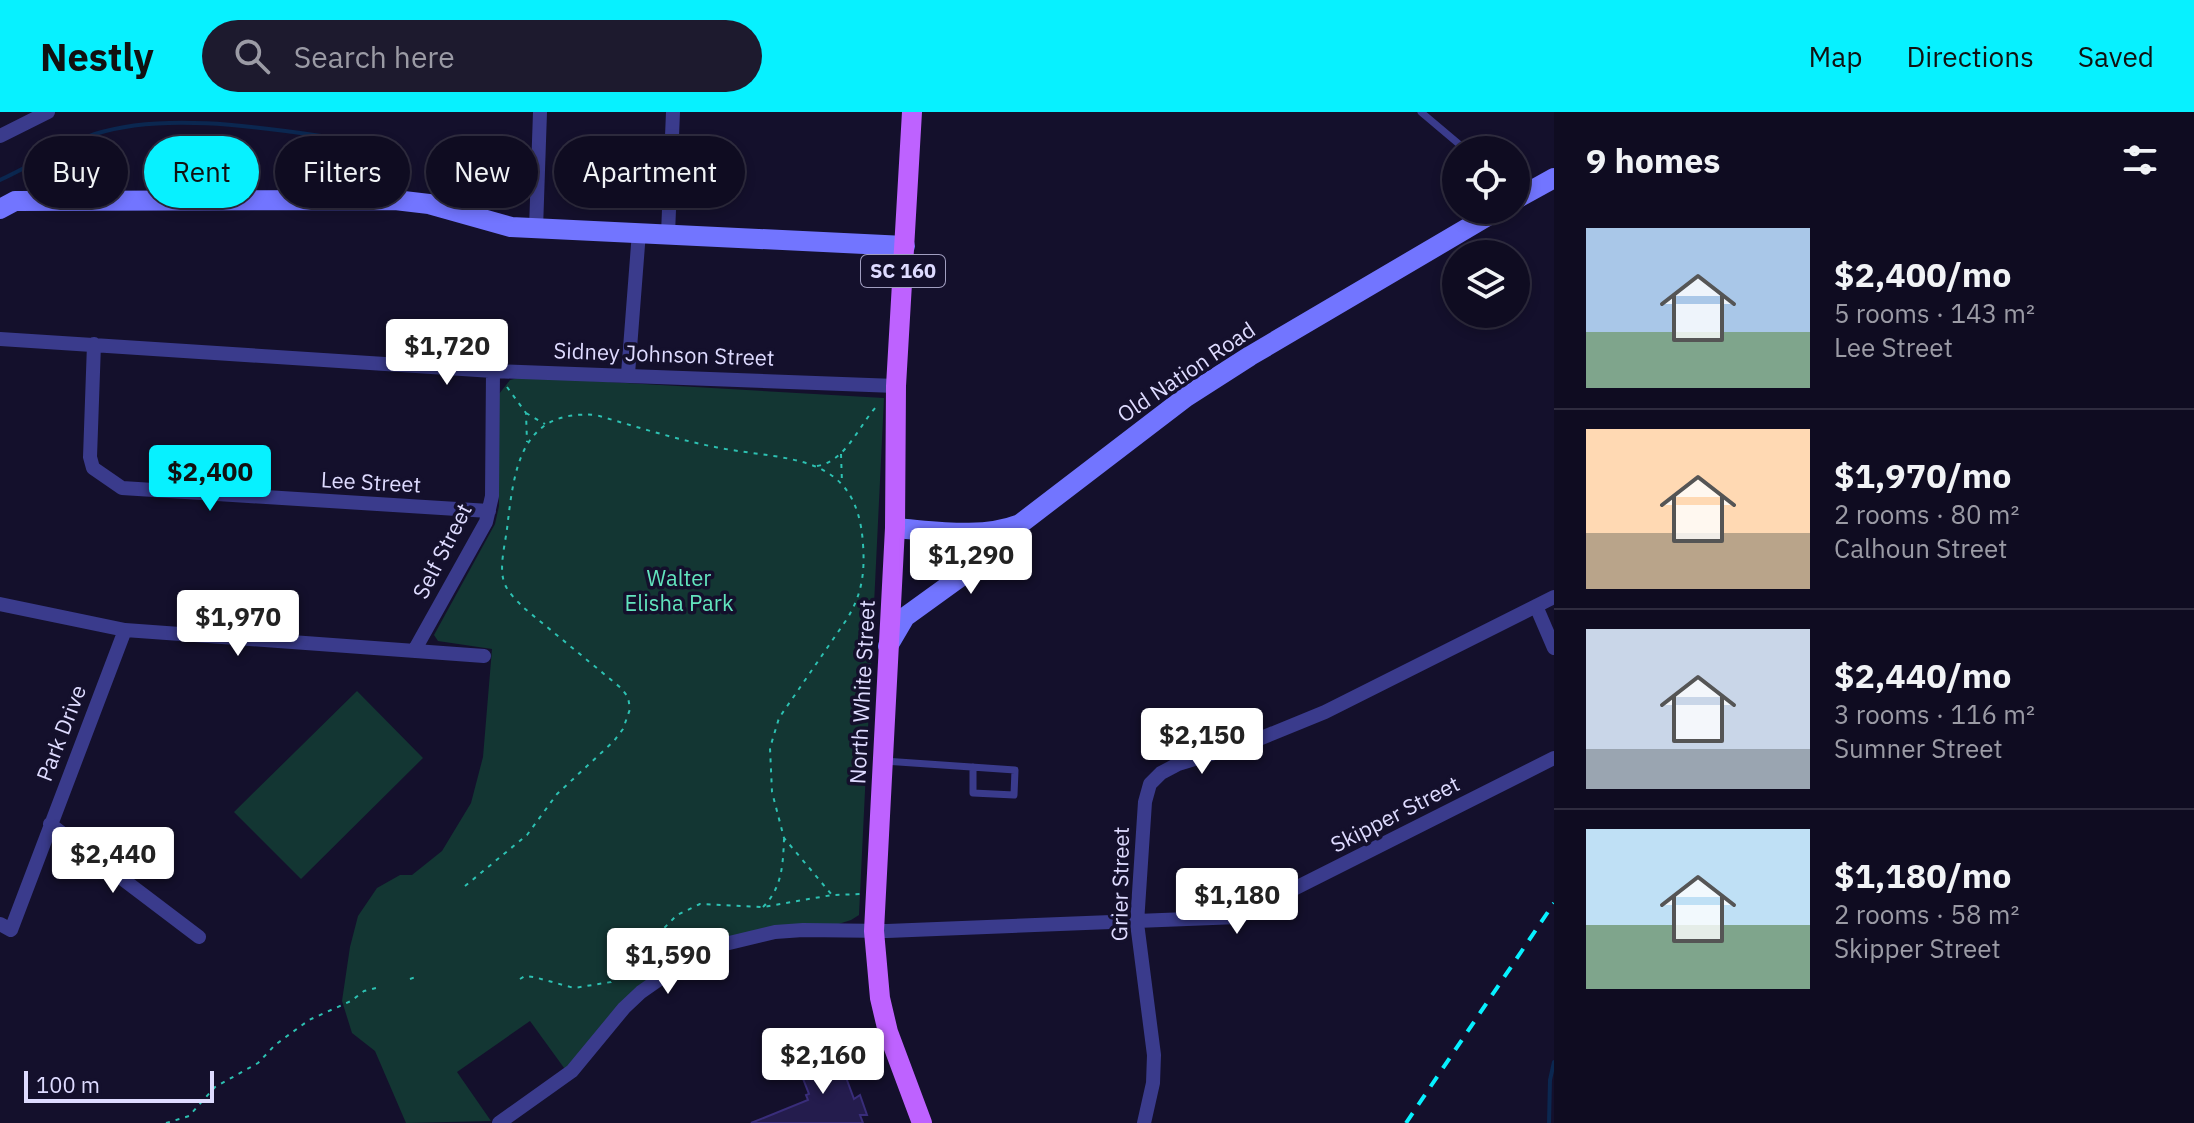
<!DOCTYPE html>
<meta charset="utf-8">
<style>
:root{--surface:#0f0c21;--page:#1d1a2e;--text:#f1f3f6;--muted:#9b9ba5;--line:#2f2c3f;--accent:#07f1ff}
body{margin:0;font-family:"IBM Plex Sans",sans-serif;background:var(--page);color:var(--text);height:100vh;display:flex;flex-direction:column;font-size:30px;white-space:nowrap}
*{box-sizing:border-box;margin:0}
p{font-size:26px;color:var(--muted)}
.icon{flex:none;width:44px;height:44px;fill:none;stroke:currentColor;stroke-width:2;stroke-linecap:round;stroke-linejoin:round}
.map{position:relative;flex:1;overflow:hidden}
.side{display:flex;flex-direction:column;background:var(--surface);width:640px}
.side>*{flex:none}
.hud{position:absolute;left:24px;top:24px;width:760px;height:72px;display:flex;gap:16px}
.buttons{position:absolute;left:1442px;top:24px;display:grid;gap:16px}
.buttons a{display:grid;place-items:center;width:88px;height:88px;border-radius:50%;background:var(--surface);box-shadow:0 4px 12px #0003,0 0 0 2px var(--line);font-size:40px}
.scale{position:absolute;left:24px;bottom:20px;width:190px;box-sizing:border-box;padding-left:8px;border:4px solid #dedbff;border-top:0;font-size:22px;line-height:28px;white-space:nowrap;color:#dedbff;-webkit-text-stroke:6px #14102c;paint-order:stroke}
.price{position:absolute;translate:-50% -68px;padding:0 18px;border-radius:8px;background:#fff;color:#222;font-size:26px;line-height:52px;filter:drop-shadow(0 2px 4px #0008)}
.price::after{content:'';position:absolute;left:50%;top:48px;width:24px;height:18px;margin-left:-12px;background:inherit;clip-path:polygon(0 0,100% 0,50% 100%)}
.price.selected{background:var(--accent);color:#111}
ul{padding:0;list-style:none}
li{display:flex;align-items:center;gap:24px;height:200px;padding:0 32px}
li+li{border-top:2px solid var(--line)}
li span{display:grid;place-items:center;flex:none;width:224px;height:160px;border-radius:0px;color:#555}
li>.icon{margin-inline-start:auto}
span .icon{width:96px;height:96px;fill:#fffc;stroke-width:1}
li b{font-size:34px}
h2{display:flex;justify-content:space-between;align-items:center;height:96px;padding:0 32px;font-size:34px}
.tag{padding:0 28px;border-radius:36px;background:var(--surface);box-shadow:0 4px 12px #0003,0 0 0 2px var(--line);font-size:28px;line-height:72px}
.tag.selected{background:var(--accent);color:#111}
header{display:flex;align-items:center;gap:48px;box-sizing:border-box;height:112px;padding:0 40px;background:var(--accent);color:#111}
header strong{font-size:38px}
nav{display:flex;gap:44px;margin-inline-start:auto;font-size:28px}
.search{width:560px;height:72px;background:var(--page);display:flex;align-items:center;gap:20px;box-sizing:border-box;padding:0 28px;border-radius:44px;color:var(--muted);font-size:30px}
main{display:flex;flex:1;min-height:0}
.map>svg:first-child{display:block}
.green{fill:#133633}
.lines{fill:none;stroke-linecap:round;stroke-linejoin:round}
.stream{stroke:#0b2750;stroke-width:4}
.building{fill:#241c4d;stroke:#392d7a;stroke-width:2}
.path{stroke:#2dc1b2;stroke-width:2;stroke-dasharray:4 6;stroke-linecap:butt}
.lane{stroke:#3a3b8c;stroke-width:7}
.street{stroke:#3a3b8c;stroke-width:14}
.secondary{stroke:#7275ff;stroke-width:20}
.primary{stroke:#be62ff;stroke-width:20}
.rail{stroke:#07f1ff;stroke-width:4;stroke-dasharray:12 10;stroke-linecap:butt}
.labels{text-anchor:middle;stroke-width:7;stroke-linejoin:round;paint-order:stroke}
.shield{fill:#14102c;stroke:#a19ec0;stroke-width:2}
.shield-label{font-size:20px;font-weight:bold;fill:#dedbff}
.street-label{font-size:22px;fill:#dedbff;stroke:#14102c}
.park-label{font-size:22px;fill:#62e4be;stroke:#14102c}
</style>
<header>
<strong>Nestly</strong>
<div class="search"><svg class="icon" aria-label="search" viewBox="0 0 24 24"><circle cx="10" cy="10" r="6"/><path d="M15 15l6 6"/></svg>Search here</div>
<nav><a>Map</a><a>Directions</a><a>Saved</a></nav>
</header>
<main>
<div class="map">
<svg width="1554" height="1011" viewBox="0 0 1554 1011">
<rect width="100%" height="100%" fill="#14102c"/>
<!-- green -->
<path class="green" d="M522,265l362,21 -25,517 -8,5 -25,8 -48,1 -97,32 -114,111 -37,-51 -73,51 34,49 -85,2 -31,-72 -23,-18 -10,-32 8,-54 8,-31 19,-28 23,-13h12l30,-24 29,-48 12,-46 9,-108 -54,-8 -4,-6 61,-111 4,-18v-112l11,-14z
M357,579l66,67 -122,121 -67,-67z"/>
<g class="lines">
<!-- stream -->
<path class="stream" d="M0,68c31,-14 63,-35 95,-46 68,-22 164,-7 234,3
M1549,1011l1,-43 4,-18"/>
</g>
<!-- building -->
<path class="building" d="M831,940l7,4 16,43 6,-4 7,20h-7l3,8h-112l57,-23 -2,-5 3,-1 -9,-23v-5l4,-5z"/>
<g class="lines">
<!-- path -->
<path class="path" d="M507,275l19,26 1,29
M526,301l19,11
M841,342l1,29
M817,354c30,-5 42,-42 61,-61
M465,774l62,-51 30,-41 57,-53 9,-12 7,-20 -2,-12 -7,-9 -97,-80c-8,-8 -19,-18 -21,-30 -3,-14 2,-34 4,-49 7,-60 13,-120 89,-114 41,12 82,25 124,33 69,13 137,4 143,96 2,29 -1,50 -16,75l-68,99 -9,30 2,44 12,46 48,57
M763,795c19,-19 20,-42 21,-68
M410,867l8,-3
M520,867l5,-3 9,1 40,11 37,-6 66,-67 23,-11 63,3 69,-12 29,-1
M166,1011l23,-7 26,-29 43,-24 17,-18 34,-25 42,-19 13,-10 12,-3"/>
<!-- lane -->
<path class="lane" d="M1421,0l45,38
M884,649l131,9 -1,25 -41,-2v-26"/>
<!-- street -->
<path class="street" d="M0,24l48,-24
M536,117l4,-117
M668,122l5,-122
M0,227l493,32 403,15
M94,232l-4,113 3,11 29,20 367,23
M628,262l11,-142
M0,492l125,26 359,26
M1536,494l18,42
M414,539l72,-129 6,-26 1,-125
M50,712l149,113
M0,812l11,6 114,-300
M499,1011l73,-52 52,-63 17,-16 40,-28 44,-20 50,-12 28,-2 84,1 351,-14 316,-159
M1144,1011l9,-40 1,-28 -17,-132 8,-121 5,-18 11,-11 17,-9 76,-23 71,-29 229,-115"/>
<!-- secondary -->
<path class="secondary" d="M1516,87l38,-21
M0,97l15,-8 380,-1 34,4 82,23 394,19
M895,416c41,3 86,11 125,-4l166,-127 64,-41 248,-146
M888,534l17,-29 101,-73 14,-20"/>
<!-- primary -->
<path class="primary" d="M912,0l-16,274 -1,142 -21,403 6,67 8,34 34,91"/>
<!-- rail -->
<path class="rail" d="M1406,1011l148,-220"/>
</g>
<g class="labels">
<!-- shield labels -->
<rect class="shield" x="861" y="143" width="84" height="32" rx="6"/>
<g class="shield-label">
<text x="903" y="166">SC 160</text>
</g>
<!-- street labels -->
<g class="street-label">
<text transform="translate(664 242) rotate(2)" y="8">Sidney Johnson Street</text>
<text transform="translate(1186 260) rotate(-34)" y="8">Old Nation Road</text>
<text transform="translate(371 370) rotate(3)" y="8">Lee Street</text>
<text transform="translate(442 439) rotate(-63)" y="8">Self Street</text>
<text transform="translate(862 580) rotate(-87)" y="8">North White Street</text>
<text transform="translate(61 621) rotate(-69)" y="8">Park Drive</text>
<text transform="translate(1395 702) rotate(-27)" y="8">Skipper Street</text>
<text transform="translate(1120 772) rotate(-89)" y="8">Grier Street</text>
</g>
<!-- park labels -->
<g class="park-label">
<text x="679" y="474">Walter<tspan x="679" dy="25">Elisha Park</tspan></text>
</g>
</g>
</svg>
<div class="buttons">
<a><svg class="icon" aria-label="locate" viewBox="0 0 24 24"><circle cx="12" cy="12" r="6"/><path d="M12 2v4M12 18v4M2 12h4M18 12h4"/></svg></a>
<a><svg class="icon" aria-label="layers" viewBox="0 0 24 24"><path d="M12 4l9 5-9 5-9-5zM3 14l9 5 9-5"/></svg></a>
</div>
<div class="scale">100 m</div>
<b class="price" style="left:447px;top:275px">$1,720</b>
<b class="price selected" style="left:210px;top:401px">$2,400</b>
<b class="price" style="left:971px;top:484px">$1,290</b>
<b class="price" style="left:238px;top:546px">$1,970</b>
<b class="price" style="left:1202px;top:664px">$2,150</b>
<b class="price" style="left:113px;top:783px">$2,440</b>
<b class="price" style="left:1237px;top:824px">$1,180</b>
<b class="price" style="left:668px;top:884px">$1,590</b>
<b class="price" style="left:823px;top:984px">$2,160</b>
<div class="hud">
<a class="tag">Buy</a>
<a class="tag selected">Rent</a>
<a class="tag">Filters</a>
<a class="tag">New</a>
<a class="tag">Apartment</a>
</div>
</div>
<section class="side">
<h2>9 homes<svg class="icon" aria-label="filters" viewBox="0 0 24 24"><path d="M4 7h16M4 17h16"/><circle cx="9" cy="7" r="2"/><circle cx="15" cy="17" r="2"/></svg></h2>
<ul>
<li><span style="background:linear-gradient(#a9c7e8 65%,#7fa58c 0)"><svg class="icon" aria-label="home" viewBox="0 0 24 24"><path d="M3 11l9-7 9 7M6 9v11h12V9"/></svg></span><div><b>$2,400/mo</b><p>5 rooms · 143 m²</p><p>Lee Street</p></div></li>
<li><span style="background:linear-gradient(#ffd9b3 65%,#b9a48a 0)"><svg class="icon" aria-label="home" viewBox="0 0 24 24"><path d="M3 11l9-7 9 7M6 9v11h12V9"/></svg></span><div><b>$1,970/mo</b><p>2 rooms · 80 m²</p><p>Calhoun Street</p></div></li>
<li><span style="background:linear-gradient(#c9d6e8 75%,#9aa5b1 0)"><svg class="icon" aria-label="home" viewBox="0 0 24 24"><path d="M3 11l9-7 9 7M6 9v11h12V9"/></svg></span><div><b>$2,440/mo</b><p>3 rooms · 116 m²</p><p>Sumner Street</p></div></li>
<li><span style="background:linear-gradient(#bfe0f5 60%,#7fa58c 0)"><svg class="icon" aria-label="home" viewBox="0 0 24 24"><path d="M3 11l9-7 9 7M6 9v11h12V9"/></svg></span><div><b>$1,180/mo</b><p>2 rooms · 58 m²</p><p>Skipper Street</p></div></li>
</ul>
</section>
</main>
